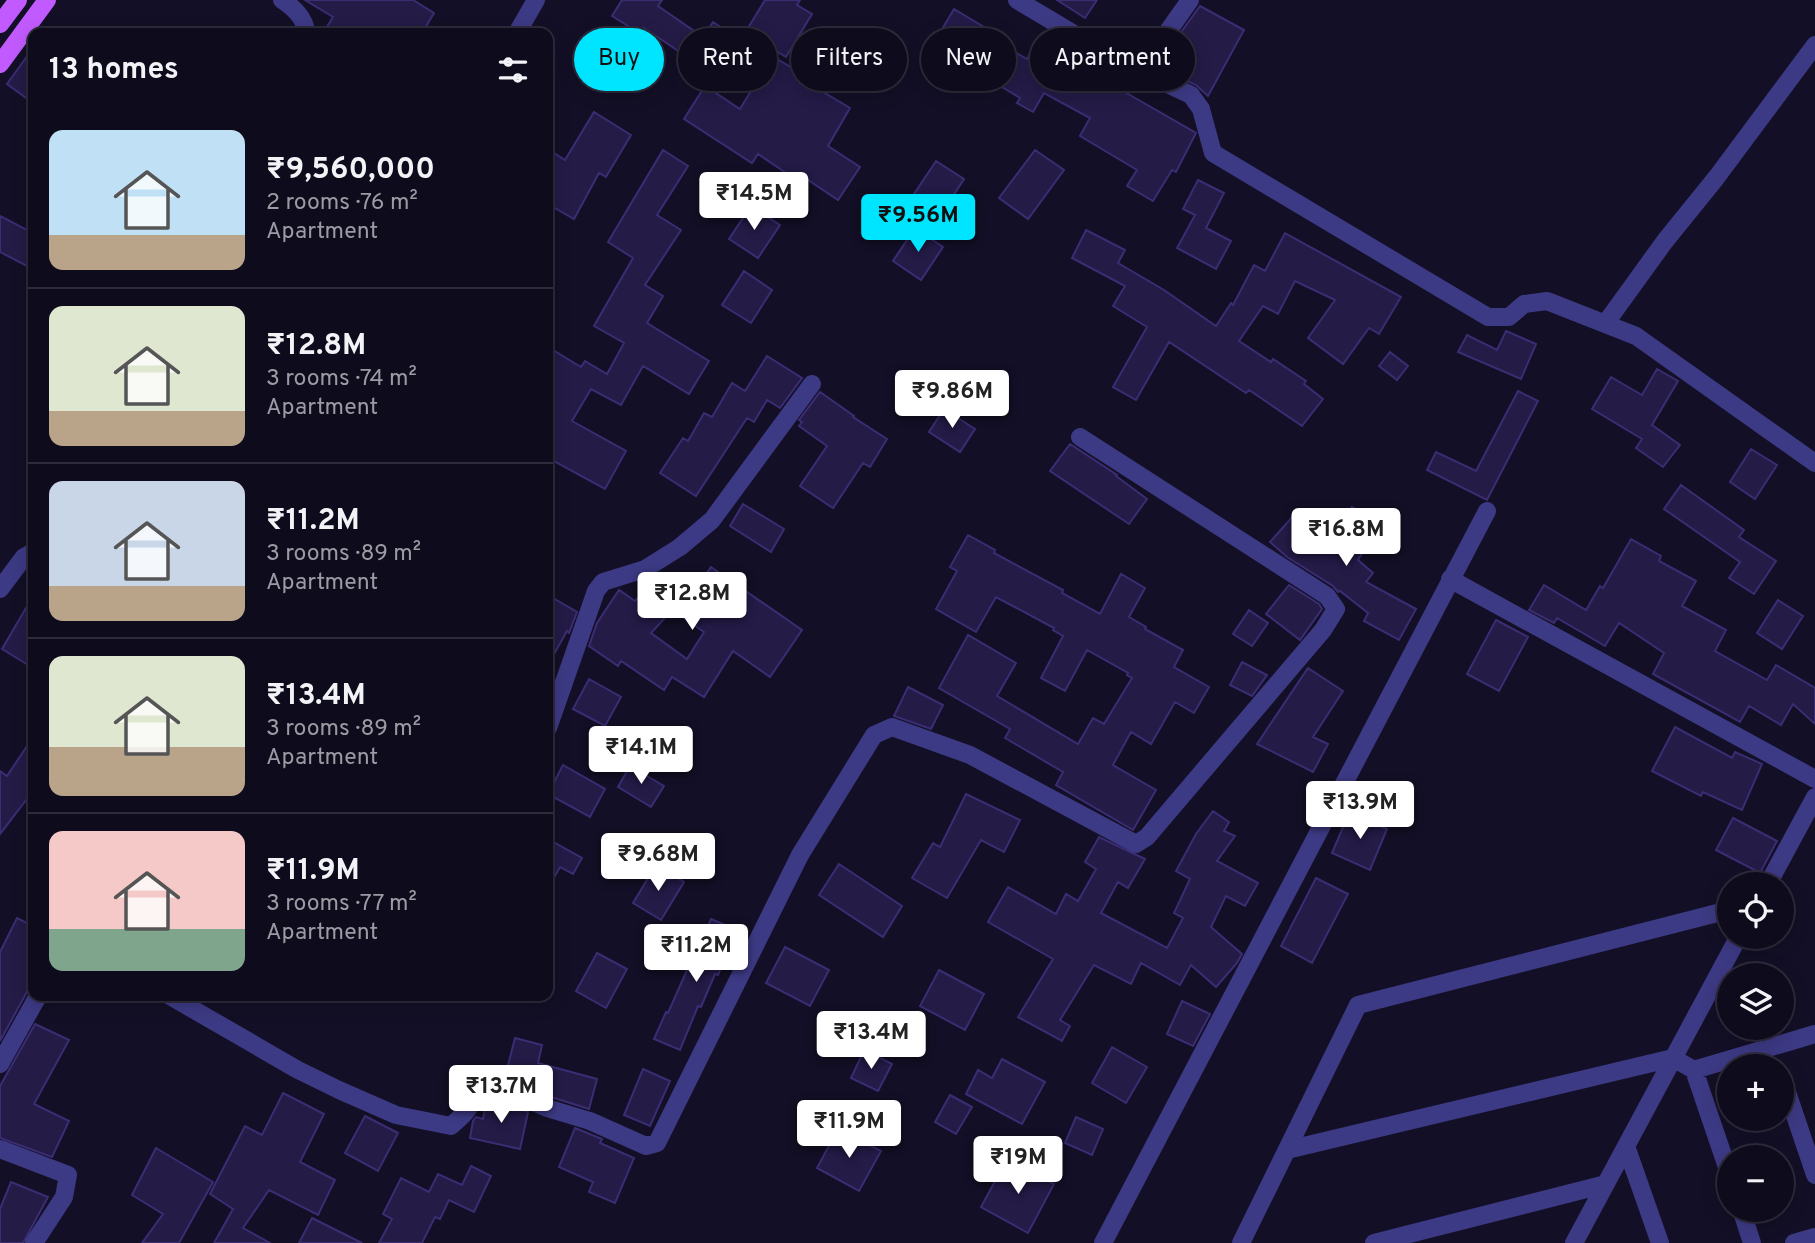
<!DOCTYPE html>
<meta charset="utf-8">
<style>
:root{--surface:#0e0b1c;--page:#171425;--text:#f1f3f6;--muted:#9b9ba3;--line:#2e2b3b;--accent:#00e5ff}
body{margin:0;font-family:Overpass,sans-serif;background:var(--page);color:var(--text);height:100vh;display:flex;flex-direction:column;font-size:26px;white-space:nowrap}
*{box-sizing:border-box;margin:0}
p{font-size:23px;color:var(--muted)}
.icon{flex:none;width:38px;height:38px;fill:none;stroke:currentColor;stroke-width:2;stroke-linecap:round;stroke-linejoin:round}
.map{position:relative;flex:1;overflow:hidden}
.drawer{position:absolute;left:28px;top:28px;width:525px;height:973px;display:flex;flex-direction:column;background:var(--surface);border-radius:14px;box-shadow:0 4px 18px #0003,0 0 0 2px var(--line)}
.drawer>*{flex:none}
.hud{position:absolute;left:574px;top:28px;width:665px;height:63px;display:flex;gap:14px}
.fabs{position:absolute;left:1717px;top:872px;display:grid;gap:14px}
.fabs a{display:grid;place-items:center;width:77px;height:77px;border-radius:50%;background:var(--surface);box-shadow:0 4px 18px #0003,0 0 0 2px var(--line);font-size:35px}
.price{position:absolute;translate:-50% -60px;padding:0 16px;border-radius:7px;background:#fff;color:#222;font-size:23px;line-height:46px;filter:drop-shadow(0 2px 4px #0008)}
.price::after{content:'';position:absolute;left:50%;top:42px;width:21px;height:16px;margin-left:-10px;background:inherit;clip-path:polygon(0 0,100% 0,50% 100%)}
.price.selected{background:var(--accent);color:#111}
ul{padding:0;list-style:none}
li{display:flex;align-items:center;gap:21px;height:175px;padding:0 21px}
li+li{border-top:2px solid var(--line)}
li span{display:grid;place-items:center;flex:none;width:196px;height:140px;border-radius:14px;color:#555}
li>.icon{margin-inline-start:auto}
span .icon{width:84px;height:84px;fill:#fffc;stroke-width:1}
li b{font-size:30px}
h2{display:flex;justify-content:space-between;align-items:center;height:84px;padding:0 21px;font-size:30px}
.tag{padding:0 24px;border-radius:32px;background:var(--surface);box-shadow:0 4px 18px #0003,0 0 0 2px var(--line);font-size:24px;line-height:63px}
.tag.selected{background:var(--accent);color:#111}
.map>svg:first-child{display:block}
.building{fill:#241b47;stroke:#3b2d73;stroke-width:2;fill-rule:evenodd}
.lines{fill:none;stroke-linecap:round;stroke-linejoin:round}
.minor{stroke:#3d3a85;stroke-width:18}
.major{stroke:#c25bff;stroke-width:18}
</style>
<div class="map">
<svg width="1815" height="1243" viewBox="0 0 1815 1243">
<rect width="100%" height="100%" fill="#130f26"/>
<!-- building -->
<path class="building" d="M305,0h108l21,13 -12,20h-99l10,-16z
M622,0h40l-4,6 45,31 10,-15 28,18 -24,37 -73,-49 -3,6 -29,-18z
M765,0h35l-3,5 15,9 -26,43 -41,-24z
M1057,0h40l-12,18z
M1200,6l44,24 -36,66 -12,-11 -36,-17 14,-26z
M954,9l30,18 -3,5 46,27 7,-12 71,43 4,-7 87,50 -20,39 -4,-2 -19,31 -26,-15 10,-16 -57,-34 10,-18 -46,-25 -11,19 -16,-9 3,-5 -46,-28 3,-5 -42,-24z
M33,48v55l-26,-19z
M772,56l32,19 -2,4 48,29 -22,38 32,21 -22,33 -39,-26 -4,5 -37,-25 -6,9 -68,-44 21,-33 35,23z
M594,112l37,23 -25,42 -7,-4 -25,46 -26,-15v-55l17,11z
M663,150l25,16 -31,49 24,15 -36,55 18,11 -16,27 62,38 -20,33 -46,-28 -22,39 -30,-16 -19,32 54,30 -21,38 -57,-31v-111l33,20 4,-6 22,13 17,-31 -30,-17 39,-68 -25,-16z
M1035,150l29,20 -36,49 -29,-21z
M936,161l28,18 -22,34 -28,-19z
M1198,180l26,13 -18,35 25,13 -15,28 -39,-21 18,-33 -12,-6z
M751,206l29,19 -22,33 -29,-19z
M0,216l33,17v36l-33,-17z
M915,228l28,19 -22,33 -28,-19z
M1086,230l39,20 -7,13 46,27 52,36 15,-23 2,2 21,-40 11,6 20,-38 116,64 -22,37 -10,-6 -26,36 -35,-26 27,-38 -40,-19 -17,33 -15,-8 -24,35 32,21 2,-3 33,22 -2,3 19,15 -21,27 -53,-36 -3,3 -77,-51 -33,58 -23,-13 34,-60 -34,-21 12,-20 -53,-28z
M744,271l28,19 -21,33 -29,-18z
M1506,331l30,13 -15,35 -63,-27 9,-17 30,15z
M1390,352l18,14 -11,14 -18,-14z
M767,356l35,22 -22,30 -13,-8 -13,22 -7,-4 -51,78 -36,-23 23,-35 5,3 16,-28 8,4 20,-34 13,8z
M1657,369l21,12 -26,44 28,20 -17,22 -27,-19 6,-9 -50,-30 19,-32 31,18z
M1518,391l20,10 -51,99 -60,-30 9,-18 40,19z
M820,392l34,24 -1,1 34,22 -17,28 -7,-4 -30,45 -33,-22 27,-40 -28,-20 3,-4 -3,-2z
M944,409l31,20 -15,23 -31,-20z
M1070,444l47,31 -1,1 31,23 -18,25 -79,-53z
M1751,449l26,16 -22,34 -25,-17z
M1681,485l63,45 -5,7 37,24 -22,33 -25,-16 11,-16 -76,-53z
M743,504l41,25 -13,23 -41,-26z
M1352,507l27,17 -21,36 15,13 -7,9 50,27 -17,31 -35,-19 4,-8 -28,-22 -2,1 -5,-6 -46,-29 -17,-15 23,-26 37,28z
M968,535l27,15 -1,3 69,37 -1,3 38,21 21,-40 24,14 -16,29 17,10 -1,2 38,21 -9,17 35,20 -15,26 -19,-11 -24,42 -20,-12 -18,33 43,25 -23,40 -77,-45 7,-13 -58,-34 5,-9 -71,-41 29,-53 48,28 -19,33 81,48 15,-26 11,6 28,-46 -5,-3 1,-2 -41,-23 -22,41 -24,-13 22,-42 -10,-6 1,-2 -58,-31 -20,35 -40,-23 21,-38 -7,-4z
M1631,539l30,17 -2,5 37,20 -14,25 44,24 -11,21 52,29 9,-15 39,23v36l-22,-20 -12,21 -32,-19 -9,16 -87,-48 11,-21 -45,-30 -14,23 -48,-28 -3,5 -25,-13 15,-25 42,25 14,-24 3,2z
M711,567l91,63 -32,47 -37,-26 -29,46 -32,-20 -8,13 -43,-29 -3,5 -29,-20 8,-23 22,-33 16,11 26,-28 28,26zM672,610l32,22 -17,27 -36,-26z
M1289,585l30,19 3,5 -22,31 -34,-26z
M548,595l29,17 -8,21 -2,-2 -19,34z
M33,596v72l-31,-19z
M1778,600l25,16 -21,33 -25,-16z
M1249,610l19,13 -16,23 -19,-12z
M1496,620l32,17 -29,54 -32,-17z
M1242,662l25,13 -15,21 -22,-11z
M1308,668l35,23 -30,46 15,7 -15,28 -56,-28z
M589,679l32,18 -16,29 -32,-17z
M908,687l35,18 -12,24 -37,-13z
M1675,727l57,31 3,-6 27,12 -20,46 -39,-18 -2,4 -49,-25z
M33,737v54l-33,43v-63l7,5z
M563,765l42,24 -15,28 -42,-23z
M630,766l34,20 -13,21 -33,-20z
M966,794l54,26 -16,32 -23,-12 -34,58 -35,-20 21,-35 7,4z
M1213,811l16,11 -5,9 11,5 -18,25 41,22 -13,23 -19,-10 -15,31 31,27 -5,9 -21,24 -25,-22 -11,20 -39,-22 -10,21 -37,-19 -34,55 10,6 -8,15 -44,-24 35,-58 -65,-37 20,-35 48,27 10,-20 12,7 18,-32 -11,-7 14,-25 46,22 -17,29 -10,-6 -17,31 66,35 16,-30 -9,-5 16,-34 -14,-8 20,-37z
M1349,813l38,16 -17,41 -38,-17z
M1733,818l44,23 -17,32 -44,-23z
M548,839l34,19 -9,16 -13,-7 -12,21z
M839,864l63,42 -19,31 -64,-42z
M656,865l28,17 -23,38 -28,-17z
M1316,878l32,16 -36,69 -31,-17z
M17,918l16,8v60l-5,4 -28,51v-89z
M711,919l26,11 -19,45 -3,-1 -14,33 -3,-1 -18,44 -26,-11 12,-27 2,1 19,-43 2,1z
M785,947l44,23 -19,36 -44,-23z
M597,953l30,16 -21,39 -30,-17z
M939,970l45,24 -19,36 -45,-24z
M1182,1001l28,13 -17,32 -26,-12z
M35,1024l34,16 -35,64 35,17 -17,36 -52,-19v-52z
M515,1038l27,7 -4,18 59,16 -8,30 -38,-12 -46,-20z
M1112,1047l35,20 -21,36 -34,-20z
M864,1050l28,14 -14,27 -27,-13z
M1002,1059l43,23 -23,42 -56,-30 12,-24 14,8z
M643,1069l27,12 -20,45 -26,-11z
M283,1093l41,21 -24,48 35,18 -17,35 -49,-25 -26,38 27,15h-56l19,-34 -23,-15 35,-68 17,9z
M950,1095l22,12 -16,27 -21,-12z
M487,1099l12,3 1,-3 28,13 -8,37 -50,-11 3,-17 3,-4 7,2z
M365,1116l33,17 -20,38 -33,-18z
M1076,1117l27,12 -11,26 -27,-12z
M575,1128l27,11 -2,4 34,15 -19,45 -26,-11 4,-10 -34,-15z
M838,1129l43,22 -22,40 -42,-23z
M156,1148l57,34 -34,61h-37l21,-29 -31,-19z
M1007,1159l47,25 -26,49 -47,-26z
M471,1166l20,10 -17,36 -25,-12 -9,19 -5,-2 -13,26h-43l13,-24 -9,-5 18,-36 28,14 9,-18 24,11z
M11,1182l37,15 -25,46h-23v-34z
M312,1218l50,25h-63z"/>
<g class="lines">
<!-- minor -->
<path class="minor" d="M282,0c11,7 24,19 24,33
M1017,0l104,62 70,33 10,14 12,44 275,164h21l15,-13 23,-3 89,35 179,127
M517,33l19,-33
M1140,71l50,-71
M1605,324l60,-83 51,-63 99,-133
M1450,579l365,200
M0,589l24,-32 9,-5
M548,728l48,-137 7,-9 42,-13 35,-22 32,-27 100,-136
M1768,884l47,-87
M170,996l128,74 41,20 57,25 55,11c5,-5 13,-11 17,-17 6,-11 5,-25 19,-28l60,27 43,13 56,25 11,-3 143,-288 74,-120 18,-8 78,28 166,89 11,-7 176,-207 13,-21 -9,-13 -247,-159
M0,1064l38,-68
M1694,1070l121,-36
M1782,1077l33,98
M1626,1146l34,97
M0,1149l68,26 -4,22 -30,46
M1287,1150l386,-92 21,12 35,103
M1741,1209l11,34
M1103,1243l384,-732
M1241,1243l117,-238 371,-95
M1374,1243l232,-59
M1574,1243l165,-307
M1794,1243l21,-6"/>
<!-- major -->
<path class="major" d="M0,24l18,-24
M0,64l47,-64"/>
</g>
</svg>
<div class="fabs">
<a><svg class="icon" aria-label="locate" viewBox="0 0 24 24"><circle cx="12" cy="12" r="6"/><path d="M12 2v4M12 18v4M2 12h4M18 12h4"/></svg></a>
<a><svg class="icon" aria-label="layers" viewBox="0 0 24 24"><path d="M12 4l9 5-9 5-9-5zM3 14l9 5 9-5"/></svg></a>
<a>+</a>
<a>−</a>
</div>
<b class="price" style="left:754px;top:232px">₹14.5M</b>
<b class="price selected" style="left:918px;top:254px">₹9.56M</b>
<b class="price" style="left:952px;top:430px">₹9.86M</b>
<b class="price" style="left:1346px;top:568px">₹16.8M</b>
<b class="price" style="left:692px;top:632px">₹12.8M</b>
<b class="price" style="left:641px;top:786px">₹14.1M</b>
<b class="price" style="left:1360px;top:841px">₹13.9M</b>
<b class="price" style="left:658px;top:893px">₹9.68M</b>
<b class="price" style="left:696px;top:984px">₹11.2M</b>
<b class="price" style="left:871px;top:1071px">₹13.4M</b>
<b class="price" style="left:501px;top:1125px">₹13.7M</b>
<b class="price" style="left:849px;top:1160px">₹11.9M</b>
<b class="price" style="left:1018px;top:1196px">₹19M</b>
<div class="hud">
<a class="tag selected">Buy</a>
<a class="tag">Rent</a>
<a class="tag">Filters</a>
<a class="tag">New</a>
<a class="tag">Apartment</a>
</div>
<section class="drawer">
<h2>13 homes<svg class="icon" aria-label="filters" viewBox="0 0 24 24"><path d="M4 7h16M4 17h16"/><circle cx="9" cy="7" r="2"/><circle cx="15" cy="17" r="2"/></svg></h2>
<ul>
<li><span style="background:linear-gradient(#bfe0f5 75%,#b9a48a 0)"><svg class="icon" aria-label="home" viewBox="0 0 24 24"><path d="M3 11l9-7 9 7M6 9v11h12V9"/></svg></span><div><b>₹9,560,000</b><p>2 rooms · 76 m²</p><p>Apartment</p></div></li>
<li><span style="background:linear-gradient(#dfe7d0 75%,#b9a48a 0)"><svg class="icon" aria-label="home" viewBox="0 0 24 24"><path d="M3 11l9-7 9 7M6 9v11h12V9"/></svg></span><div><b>₹12.8M</b><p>3 rooms · 74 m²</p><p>Apartment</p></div></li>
<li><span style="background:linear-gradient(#c9d6e8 75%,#b9a48a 0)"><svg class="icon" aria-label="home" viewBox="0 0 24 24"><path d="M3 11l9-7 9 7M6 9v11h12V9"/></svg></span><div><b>₹11.2M</b><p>3 rooms · 89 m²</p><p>Apartment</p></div></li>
<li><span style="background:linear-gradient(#dfe7d0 65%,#b9a48a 0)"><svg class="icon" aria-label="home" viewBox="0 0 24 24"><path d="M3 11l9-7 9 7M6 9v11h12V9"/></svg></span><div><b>₹13.4M</b><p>3 rooms · 89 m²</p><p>Apartment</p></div></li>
<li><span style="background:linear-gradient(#f6c9c9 70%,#7fa58c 0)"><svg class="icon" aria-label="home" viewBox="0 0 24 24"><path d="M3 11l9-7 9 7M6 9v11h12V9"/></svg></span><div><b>₹11.9M</b><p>3 rooms · 77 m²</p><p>Apartment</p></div></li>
</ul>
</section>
</div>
